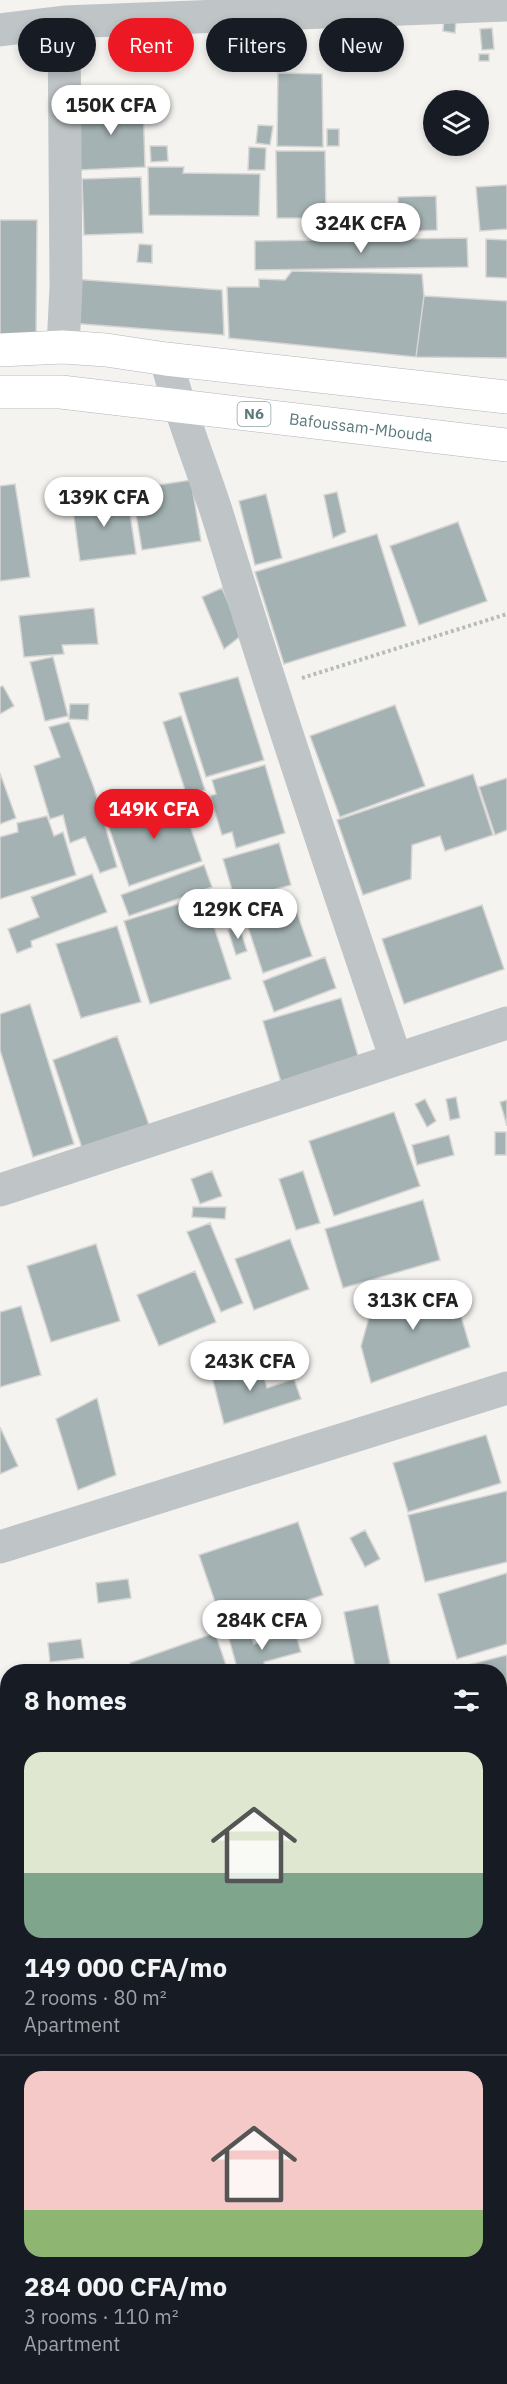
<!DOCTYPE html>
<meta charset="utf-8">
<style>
:root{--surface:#171b24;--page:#242831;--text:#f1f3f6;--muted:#9ea1a6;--line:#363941;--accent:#ec1924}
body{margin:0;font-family:"IBM Plex Sans",sans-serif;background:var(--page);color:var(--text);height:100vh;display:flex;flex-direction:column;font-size:22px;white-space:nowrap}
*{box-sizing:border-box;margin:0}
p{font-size:20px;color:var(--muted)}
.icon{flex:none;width:33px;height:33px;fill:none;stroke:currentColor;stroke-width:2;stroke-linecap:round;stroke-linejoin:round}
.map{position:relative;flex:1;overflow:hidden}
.details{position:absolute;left:0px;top:1664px;width:507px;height:722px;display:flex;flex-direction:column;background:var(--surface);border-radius:24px 24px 0 0;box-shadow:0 3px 9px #0003}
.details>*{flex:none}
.hud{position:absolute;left:18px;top:18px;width:471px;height:54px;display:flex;gap:12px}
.tools{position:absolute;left:423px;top:90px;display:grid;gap:12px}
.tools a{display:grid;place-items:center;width:66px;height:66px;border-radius:50%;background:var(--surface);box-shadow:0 3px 9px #0003;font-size:30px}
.price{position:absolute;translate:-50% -51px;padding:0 14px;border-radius:21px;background:#fff;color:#222;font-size:20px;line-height:39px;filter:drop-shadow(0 2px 3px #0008)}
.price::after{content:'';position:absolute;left:50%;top:36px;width:18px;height:14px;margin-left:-9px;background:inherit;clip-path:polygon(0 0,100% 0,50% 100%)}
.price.current{background:var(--accent);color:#fff}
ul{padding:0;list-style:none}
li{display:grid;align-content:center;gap:12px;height:318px;padding:0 24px}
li+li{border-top:2px solid var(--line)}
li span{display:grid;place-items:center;height:186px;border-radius:18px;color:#555}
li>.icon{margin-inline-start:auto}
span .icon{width:108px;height:108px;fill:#fffc;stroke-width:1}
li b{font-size:26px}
h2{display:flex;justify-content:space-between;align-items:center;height:72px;padding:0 24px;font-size:26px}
.pill{padding:0 21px;border-radius:27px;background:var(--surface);box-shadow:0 3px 9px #0003;font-size:21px;line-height:54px}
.pill.current{background:var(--accent);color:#fff}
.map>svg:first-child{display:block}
.building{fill:#a4b2b3;stroke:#d6d5d3;stroke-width:1.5}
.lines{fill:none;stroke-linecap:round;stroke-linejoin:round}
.trunk-casing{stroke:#b0b6b7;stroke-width:34}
.path{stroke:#b6bcbc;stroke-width:4;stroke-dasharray:3 3;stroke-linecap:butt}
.minor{stroke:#bfc5c7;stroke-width:33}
.tertiary{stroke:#bfc5c7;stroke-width:33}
.trunk{stroke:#fff;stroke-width:33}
.labels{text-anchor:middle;stroke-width:6;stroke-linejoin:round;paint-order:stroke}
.shield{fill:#fff;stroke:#8ea1a4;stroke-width:1.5}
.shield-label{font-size:15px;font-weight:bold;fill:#5e797d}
.street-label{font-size:16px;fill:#5e797d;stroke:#fff}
</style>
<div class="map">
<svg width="507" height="2384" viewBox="0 0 507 2384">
<rect width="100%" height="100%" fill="#f5f3f0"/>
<!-- building -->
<path class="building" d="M444,18l12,1 -1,14 -12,-2z
M492,28l2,21 -12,1 -2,-21z
M479,54h10v7h-10z
M278,73l44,1 1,73 -46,-1z
M143,103l2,64 -66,3 -2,-65z
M258,125l15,1 -3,19 -14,-2z
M327,129h12v17h-12z
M150,146h17l1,15 -17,1z
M249,147l17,1 -1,22h-17z
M276,151h49l1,67h-49z
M148,167h36l-1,6 77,1 -1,42 -110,-1z
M141,177l2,56 -59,2 -2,-56z
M507,185v44l-27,2 -4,-44z
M436,196l1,34 -38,2 -1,-35z
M0,220h37l-1,120h-36z
M467,238l1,29 -213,3v-29z
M486,239l21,1v38l-21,-1z
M139,244l13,1v18l-15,-1z
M292,271l130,3 2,22 -8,61 -187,-19 -2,-51h32v-8l26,1z
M73,279l149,11 2,45 -154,-12z
M424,296l83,5v57l-91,-1z
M191,480l10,61 -59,9 -10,-61z
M15,484l15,93 -30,4v-95z
M337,492l9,40 -13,6 -9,-43z
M127,494l9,60 -56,7 -8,-59z
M266,494l16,64 -27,7 -16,-64z
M458,522l29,79 -68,24 -29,-79z
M377,534l29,92 -122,38 -29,-92z
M222,588l20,47 -18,14 -22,-52z
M94,608l4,36 -36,1 2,9 -40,3 -5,-41z
M53,657l15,59 -23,5 -15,-59z
M238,677l26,83 -58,17 -27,-84z
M3,686l11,20 -14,8v-27z
M70,704h19l-1,16 -19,-1z
M395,705l30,81 -85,31 -30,-81z
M181,716l24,74 -18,6 -24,-74z
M69,722l25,66 23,79 -17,6 -15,-36 -15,6 -7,-28 -13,4 -16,-53 26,-9 -11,-30z
M265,765l20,68 -49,15 -4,-16 -10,3 -12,-39 6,-2 -4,-14z
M0,773l16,45 -16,6z
M473,774l20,61 -48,16 -5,-15 -28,9 -1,34 -48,16 -26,-75z
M507,778v52l-12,5 -16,-48z
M179,794l23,67 -73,25 -23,-67z
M47,816l7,20 9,-4 13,43 -76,24v-62l18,-5 -1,-9z
M279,843l12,42 -56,15 -12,-41z
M204,865l8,22 -83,29 -8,-21z
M92,874l15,38 -76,29 1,6 -15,6 -9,-24 31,-12 -8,-20z
M204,896l27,83 -81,25 -26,-83z
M294,904l18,52 -49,17 -17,-52z
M482,905l22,64 -100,35 -22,-65z
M117,926l24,76 -60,16 -25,-74z
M239,926l8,25 -11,4 -8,-25z
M325,957l11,31 -62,24 -11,-31z
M341,998l20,68 -78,23 -20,-68z
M30,1004l44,140 -41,13 -33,-107v-36z
M117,1036l35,97 -68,21 -31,-94z
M456,1097l4,21 -10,2 -4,-21z
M425,1099l11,22 -9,6 -12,-23z
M507,1100v26l-7,-24z
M394,1112l26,74 -86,30 -25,-75z
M495,1132h11v23h-11z
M449,1135l5,20 -37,10 -5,-20z
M212,1171l10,25 -22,8 -9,-25z
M303,1171l17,52 -24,7 -17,-51z
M423,1200l17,60 -97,28 -18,-59z
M193,1207h33l-1,12 -33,-2z
M210,1223l33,80 -22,9 -34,-80z
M290,1239l19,50 -55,21 -19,-51z
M96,1244l24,77 -69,21 -24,-76z
M195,1271l21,51 -57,24 -22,-51z
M451,1282l19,65 -99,36 -10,-37 12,-43z
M21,1306l20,69 -41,12v-75z
M259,1360l8,28 27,-9 7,20 -77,25 -13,-51z
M97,1398l19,77 -38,15 -22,-71z
M0,1427l18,39 -18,8z
M486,1435l15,48 -93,29 -15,-49z
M507,1491v71l-82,20 -17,-67z
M298,1522l25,73 -99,33 -25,-73z
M365,1530l15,29 -15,8 -15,-29z
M507,1573v71l-50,15 -19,-65z
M128,1579l3,19 -33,5 -2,-20z
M378,1605l12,59 -34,7 -12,-59z
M295,1632l6,20 -37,10 2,9h-28l-9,-32 21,-6 4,11z
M215,1633l13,38h-95l-3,-8z
M81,1639l3,19 -34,4 -2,-19z
M507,1655v90l-7,2v-76h-39l-1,-4z
M8,1729v27l-8,3v-27z
M8,1777v73l-8,2v-73z
M8,1860v43h-2l-6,-17v-23z
M507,1943v64l-7,2v-64z
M8,2121v37l-8,2v-37z
M8,2162v25l-8,1v-25z
M8,2209v37h-1l-7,-24v-11z
M503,2218l4,11v75l-7,3v-88z
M303,2378h55l2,6h-55z
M369,2378h36l3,6h-36z"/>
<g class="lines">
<!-- trunk casing -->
<g class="trunk-casing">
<path id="trunk" d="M0,350l63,-3 43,3 60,9 341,38
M0,392h61l446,53"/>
</g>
<!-- path -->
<path class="path" d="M302,678l205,-64"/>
<!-- minor -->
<path class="minor" d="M0,30l64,-8 443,-17
M63,347l3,-60 -2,-265
M166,359c14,56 37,109 54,164 55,180 115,358 176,536
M0,1190l507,-167
M0,1547l507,-159
M500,1800l7,-3
M0,1956l8,-2"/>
<!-- tertiary -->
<path class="tertiary" d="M500,2165l7,-3
M0,2330l8,-3"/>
<!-- trunk -->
<use href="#trunk" class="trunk"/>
</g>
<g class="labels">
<!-- shield labels -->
<rect class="shield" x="237.5" y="402" width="33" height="24" rx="4.5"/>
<g class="shield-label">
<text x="254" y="419">N6</text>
</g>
<!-- street labels -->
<g class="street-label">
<text transform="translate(361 427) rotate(7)" y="6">Bafoussam-Mbouda</text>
</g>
</g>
</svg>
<div class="tools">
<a><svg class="icon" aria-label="layers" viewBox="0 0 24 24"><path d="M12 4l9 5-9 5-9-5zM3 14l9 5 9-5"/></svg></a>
</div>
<b class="price" style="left:111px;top:136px">150K CFA</b>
<b class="price" style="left:361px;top:254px">324K CFA</b>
<b class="price" style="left:104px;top:528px">139K CFA</b>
<b class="price current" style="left:154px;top:840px">149K CFA</b>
<b class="price" style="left:238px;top:940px">129K CFA</b>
<b class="price" style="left:413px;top:1331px">313K CFA</b>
<b class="price" style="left:250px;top:1392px">243K CFA</b>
<b class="price" style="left:262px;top:1651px">284K CFA</b>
<div class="hud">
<a class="pill">Buy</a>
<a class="pill current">Rent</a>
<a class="pill">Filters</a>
<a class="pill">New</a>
</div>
<section class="details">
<h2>8 homes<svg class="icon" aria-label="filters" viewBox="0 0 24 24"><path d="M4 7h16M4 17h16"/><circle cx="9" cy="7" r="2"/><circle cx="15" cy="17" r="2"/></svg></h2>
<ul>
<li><span style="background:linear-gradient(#dfe7d0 65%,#7fa58c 0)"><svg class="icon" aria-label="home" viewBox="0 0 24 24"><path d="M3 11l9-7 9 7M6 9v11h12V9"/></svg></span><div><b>149 000 CFA/mo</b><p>2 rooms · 80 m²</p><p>Apartment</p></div></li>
<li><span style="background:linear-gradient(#f6c9c9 75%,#8fb573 0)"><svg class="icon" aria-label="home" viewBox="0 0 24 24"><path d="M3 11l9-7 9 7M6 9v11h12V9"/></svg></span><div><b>284 000 CFA/mo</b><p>3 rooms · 110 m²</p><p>Apartment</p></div></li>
</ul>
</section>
</div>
